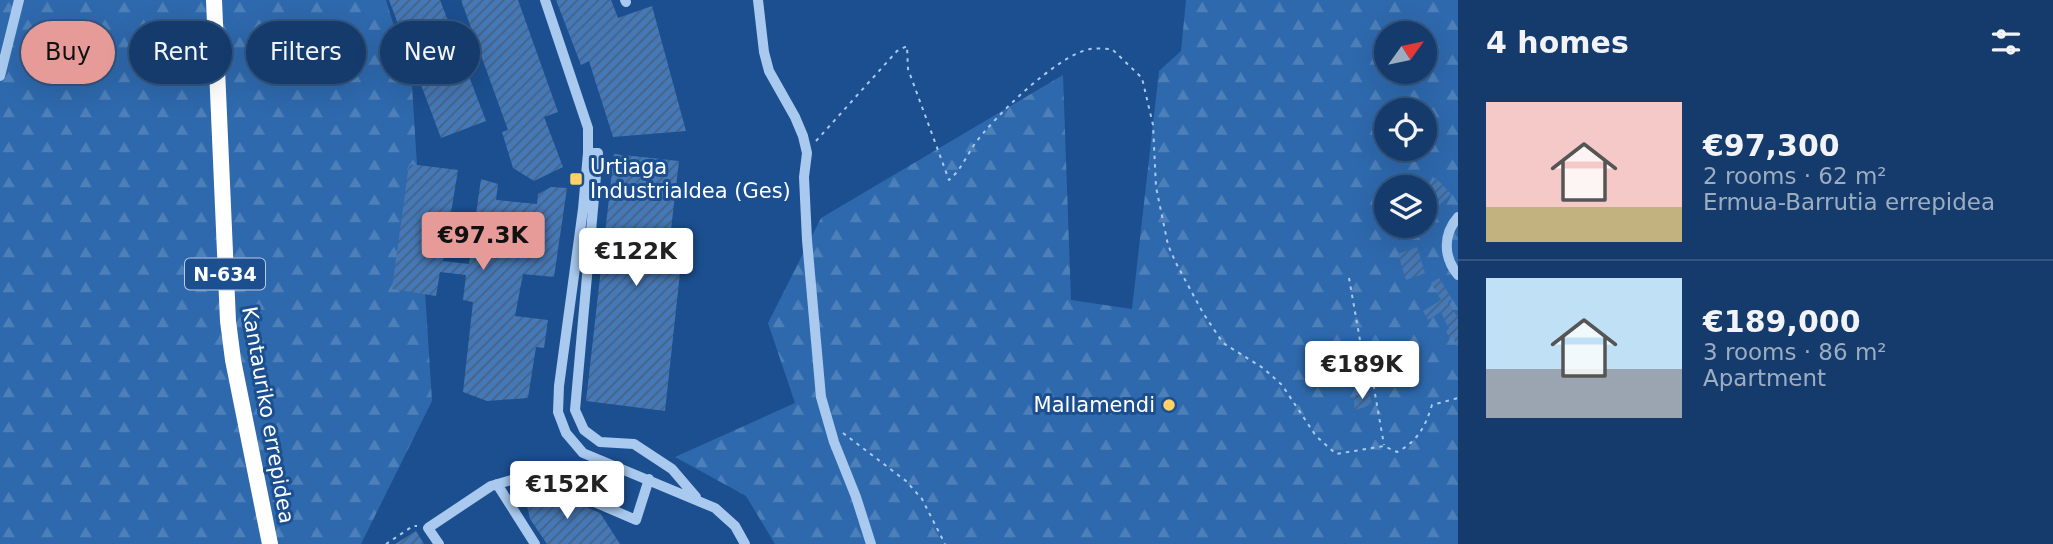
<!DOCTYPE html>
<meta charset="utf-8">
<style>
:root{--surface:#143b6b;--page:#214673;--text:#f1f3f6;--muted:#9dadc1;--line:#33557e;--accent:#e69b98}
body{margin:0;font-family:"DejaVu Sans",sans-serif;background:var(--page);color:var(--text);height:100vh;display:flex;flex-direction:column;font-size:26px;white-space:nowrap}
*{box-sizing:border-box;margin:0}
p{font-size:23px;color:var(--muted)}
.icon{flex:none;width:38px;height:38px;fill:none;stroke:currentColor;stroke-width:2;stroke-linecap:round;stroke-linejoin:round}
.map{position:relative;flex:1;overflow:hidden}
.sheet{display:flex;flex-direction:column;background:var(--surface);width:595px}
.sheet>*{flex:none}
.guide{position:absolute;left:21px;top:21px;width:665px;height:63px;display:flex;gap:14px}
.needle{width:46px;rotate:57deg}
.tools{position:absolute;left:1374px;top:21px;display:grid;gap:14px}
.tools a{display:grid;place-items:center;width:63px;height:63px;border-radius:50%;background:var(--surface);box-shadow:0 7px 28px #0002,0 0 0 2px var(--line);font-size:35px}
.price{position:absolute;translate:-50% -60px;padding:0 16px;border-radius:7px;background:#fff;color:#222;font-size:23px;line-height:46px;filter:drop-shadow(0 2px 4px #0008)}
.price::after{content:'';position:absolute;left:50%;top:42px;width:21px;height:16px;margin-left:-10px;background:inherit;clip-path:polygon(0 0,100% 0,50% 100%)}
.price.selected{background:var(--accent);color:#111}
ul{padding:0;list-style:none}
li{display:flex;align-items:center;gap:21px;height:175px;padding:0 28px}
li+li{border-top:2px solid var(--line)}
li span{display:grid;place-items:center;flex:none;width:196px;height:140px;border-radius:0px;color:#555}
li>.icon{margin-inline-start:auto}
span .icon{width:84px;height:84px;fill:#fffc;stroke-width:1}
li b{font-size:30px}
h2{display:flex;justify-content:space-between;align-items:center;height:84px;padding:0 28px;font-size:30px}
.tag{padding:0 24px;border-radius:32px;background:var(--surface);box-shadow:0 7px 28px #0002,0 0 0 2px var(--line);font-size:24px;line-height:63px}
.tag.selected{background:var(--accent);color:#111}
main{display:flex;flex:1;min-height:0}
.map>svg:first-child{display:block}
.forest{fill:url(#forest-firs);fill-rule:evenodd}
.building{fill:url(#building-hatch)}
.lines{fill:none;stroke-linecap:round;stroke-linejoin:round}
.path{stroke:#a9c9ee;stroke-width:2;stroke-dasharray:3.5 5;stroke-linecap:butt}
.minor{stroke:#a9c9ee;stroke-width:10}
.highway{stroke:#fff;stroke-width:16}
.poi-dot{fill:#ffd166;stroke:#1b4f8f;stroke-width:2.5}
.labels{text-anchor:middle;stroke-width:6;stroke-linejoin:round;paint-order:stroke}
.shield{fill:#1b4f8f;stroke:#bbcadd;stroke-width:2}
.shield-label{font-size:19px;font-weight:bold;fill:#fff}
.poi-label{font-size:21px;fill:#fff;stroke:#1b4f8f;text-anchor:start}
.street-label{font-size:21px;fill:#fff;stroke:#1b4f8f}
</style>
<main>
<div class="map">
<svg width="1458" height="544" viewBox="0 0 1458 544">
<defs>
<pattern id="forest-firs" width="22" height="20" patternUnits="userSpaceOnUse" patternTransform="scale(1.75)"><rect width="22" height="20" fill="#2e69ad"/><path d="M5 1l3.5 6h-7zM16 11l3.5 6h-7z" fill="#4d80b9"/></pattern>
<pattern id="building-hatch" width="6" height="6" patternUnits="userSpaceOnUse" patternTransform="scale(1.75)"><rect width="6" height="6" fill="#4478b7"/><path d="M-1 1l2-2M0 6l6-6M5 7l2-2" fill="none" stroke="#486282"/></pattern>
</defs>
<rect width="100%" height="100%" fill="#1b4f8f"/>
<!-- forest -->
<path class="forest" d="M0,0h386l26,86 20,315 -71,143h-361z
M1186,0h272v544h-683l-29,-48 -71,-39 120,-54 -27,-80 53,-105 242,-143 8,225 61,9 27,-238 22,-20zM1386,33h38v39h-38zM1386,110h38v39h-38zM1386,187h38v39h-38z"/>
<!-- building -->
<path class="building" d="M389,0h51l46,121 -45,17z
M461,0h57l40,112 -14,5 19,50 -29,14 -21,-13 -11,-36 6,-2z
M556,0h55l7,18 34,-12 34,125 -73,6 -24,-76 -8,4z
M614,154l65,7 -13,111 14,1 -15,138 -79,-10z
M409,164l49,6 -15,91 26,3 12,-85 17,5 -2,16 41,4 1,-10 13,-7 16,1 -13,89 -31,-3 -8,42 33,4 -4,28 -8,-1 -8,51 -41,3 -24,-9 10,-90 -10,-2 3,-25 -26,-3 -4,24 -44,-7z
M1436,178l15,16 -17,16 -10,-10v-10z
M1417,247l8,26 -19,7 -8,-26z
M1439,278l13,21 -4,3 10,16v30l-5,-11 -3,2 -4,-8 3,-2 -8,-17 -13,8 -5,-9 18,-11 -10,-17z
M1369,393l3,12 -17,5 -2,-14z
M541,488l59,25 20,31h-73l-17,-25 -3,-13 2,-11z
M416,531l8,13h-29z"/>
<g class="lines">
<!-- path -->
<path class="path" d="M816,141l81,-90 10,-5 1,23 41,111c11,-9 17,-23 25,-35 20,-28 82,-89 116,-96 7,-1 15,0 22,0l30,29 11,47 3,62 12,58 8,18 27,50 20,30 40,25 19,17 34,51 20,18 48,-8 13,6c21,-11 28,-25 35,-47l26,-7
M1349,278l11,62 14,48 10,57
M843,433l63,48 16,18 23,45
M386,544l27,-18h4"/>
<!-- minor -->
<path class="minor" d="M545,0l43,128v25l-5,56 -24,177 -1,26 8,21 17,20 132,55 20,18 10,18
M625,0l1,2
M758,0l6,52 5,19 26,46 8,19 4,17 -3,24 3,63 14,157 13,45 22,55 15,47
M0,76l19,-76
M588,153h10l-23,257 9,20 16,12 34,2 38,25 24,28
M1458,217c-15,17 -15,40 0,58
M497,484l38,60
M439,544l-11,-16 63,-42 27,-8h21l97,42 13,-41"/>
<!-- highway -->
<path class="highway" d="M214,0l14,321 5,39 37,184"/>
</g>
<!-- markers -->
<g class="poi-dot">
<rect x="569" y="172" width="14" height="14" rx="3.5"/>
<circle cx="1169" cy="405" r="7"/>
</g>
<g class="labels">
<!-- shield labels -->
<rect class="shield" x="185" y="258.5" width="80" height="31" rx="5"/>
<g class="shield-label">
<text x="225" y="281">N-634</text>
</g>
<!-- poi labels -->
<g class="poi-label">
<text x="590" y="174">Urtiaga<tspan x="590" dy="24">Industrialdea (Ges)</tspan></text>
<text x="1155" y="412" text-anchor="end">Mallamendi</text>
</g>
<!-- street labels -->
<g class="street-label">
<text transform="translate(268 415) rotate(80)" y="7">Kantauriko errepidea</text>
</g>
</g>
</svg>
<div class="tools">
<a><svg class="needle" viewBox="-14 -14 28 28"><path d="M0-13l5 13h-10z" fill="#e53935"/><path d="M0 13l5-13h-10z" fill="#9dadc1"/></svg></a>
<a><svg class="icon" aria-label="locate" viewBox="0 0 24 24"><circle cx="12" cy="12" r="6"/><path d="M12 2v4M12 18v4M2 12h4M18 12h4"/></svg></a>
<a><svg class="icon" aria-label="layers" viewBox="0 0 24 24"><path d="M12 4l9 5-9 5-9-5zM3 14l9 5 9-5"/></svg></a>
</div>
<b class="price selected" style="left:483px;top:272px">€97.3K</b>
<b class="price" style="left:636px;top:288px">€122K</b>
<b class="price" style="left:1362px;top:401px">€189K</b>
<b class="price" style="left:567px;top:521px">€152K</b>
<div class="guide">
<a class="tag selected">Buy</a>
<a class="tag">Rent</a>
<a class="tag">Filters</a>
<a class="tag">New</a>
</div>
</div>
<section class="sheet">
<h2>4 homes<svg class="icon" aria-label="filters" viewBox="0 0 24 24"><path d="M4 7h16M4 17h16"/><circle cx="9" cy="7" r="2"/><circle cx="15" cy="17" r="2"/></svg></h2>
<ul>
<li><span style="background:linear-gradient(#f6c9c9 75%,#c2b280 0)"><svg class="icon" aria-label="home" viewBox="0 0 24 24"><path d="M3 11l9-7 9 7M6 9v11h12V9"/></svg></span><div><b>€97,300</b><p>2 rooms · 62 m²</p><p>Ermua-Barrutia errepidea</p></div></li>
<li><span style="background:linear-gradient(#bfe0f5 65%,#9aa5b1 0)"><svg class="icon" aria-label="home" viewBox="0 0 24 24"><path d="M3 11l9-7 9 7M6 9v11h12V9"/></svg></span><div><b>€189,000</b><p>3 rooms · 86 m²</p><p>Apartment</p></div></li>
</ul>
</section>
</main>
